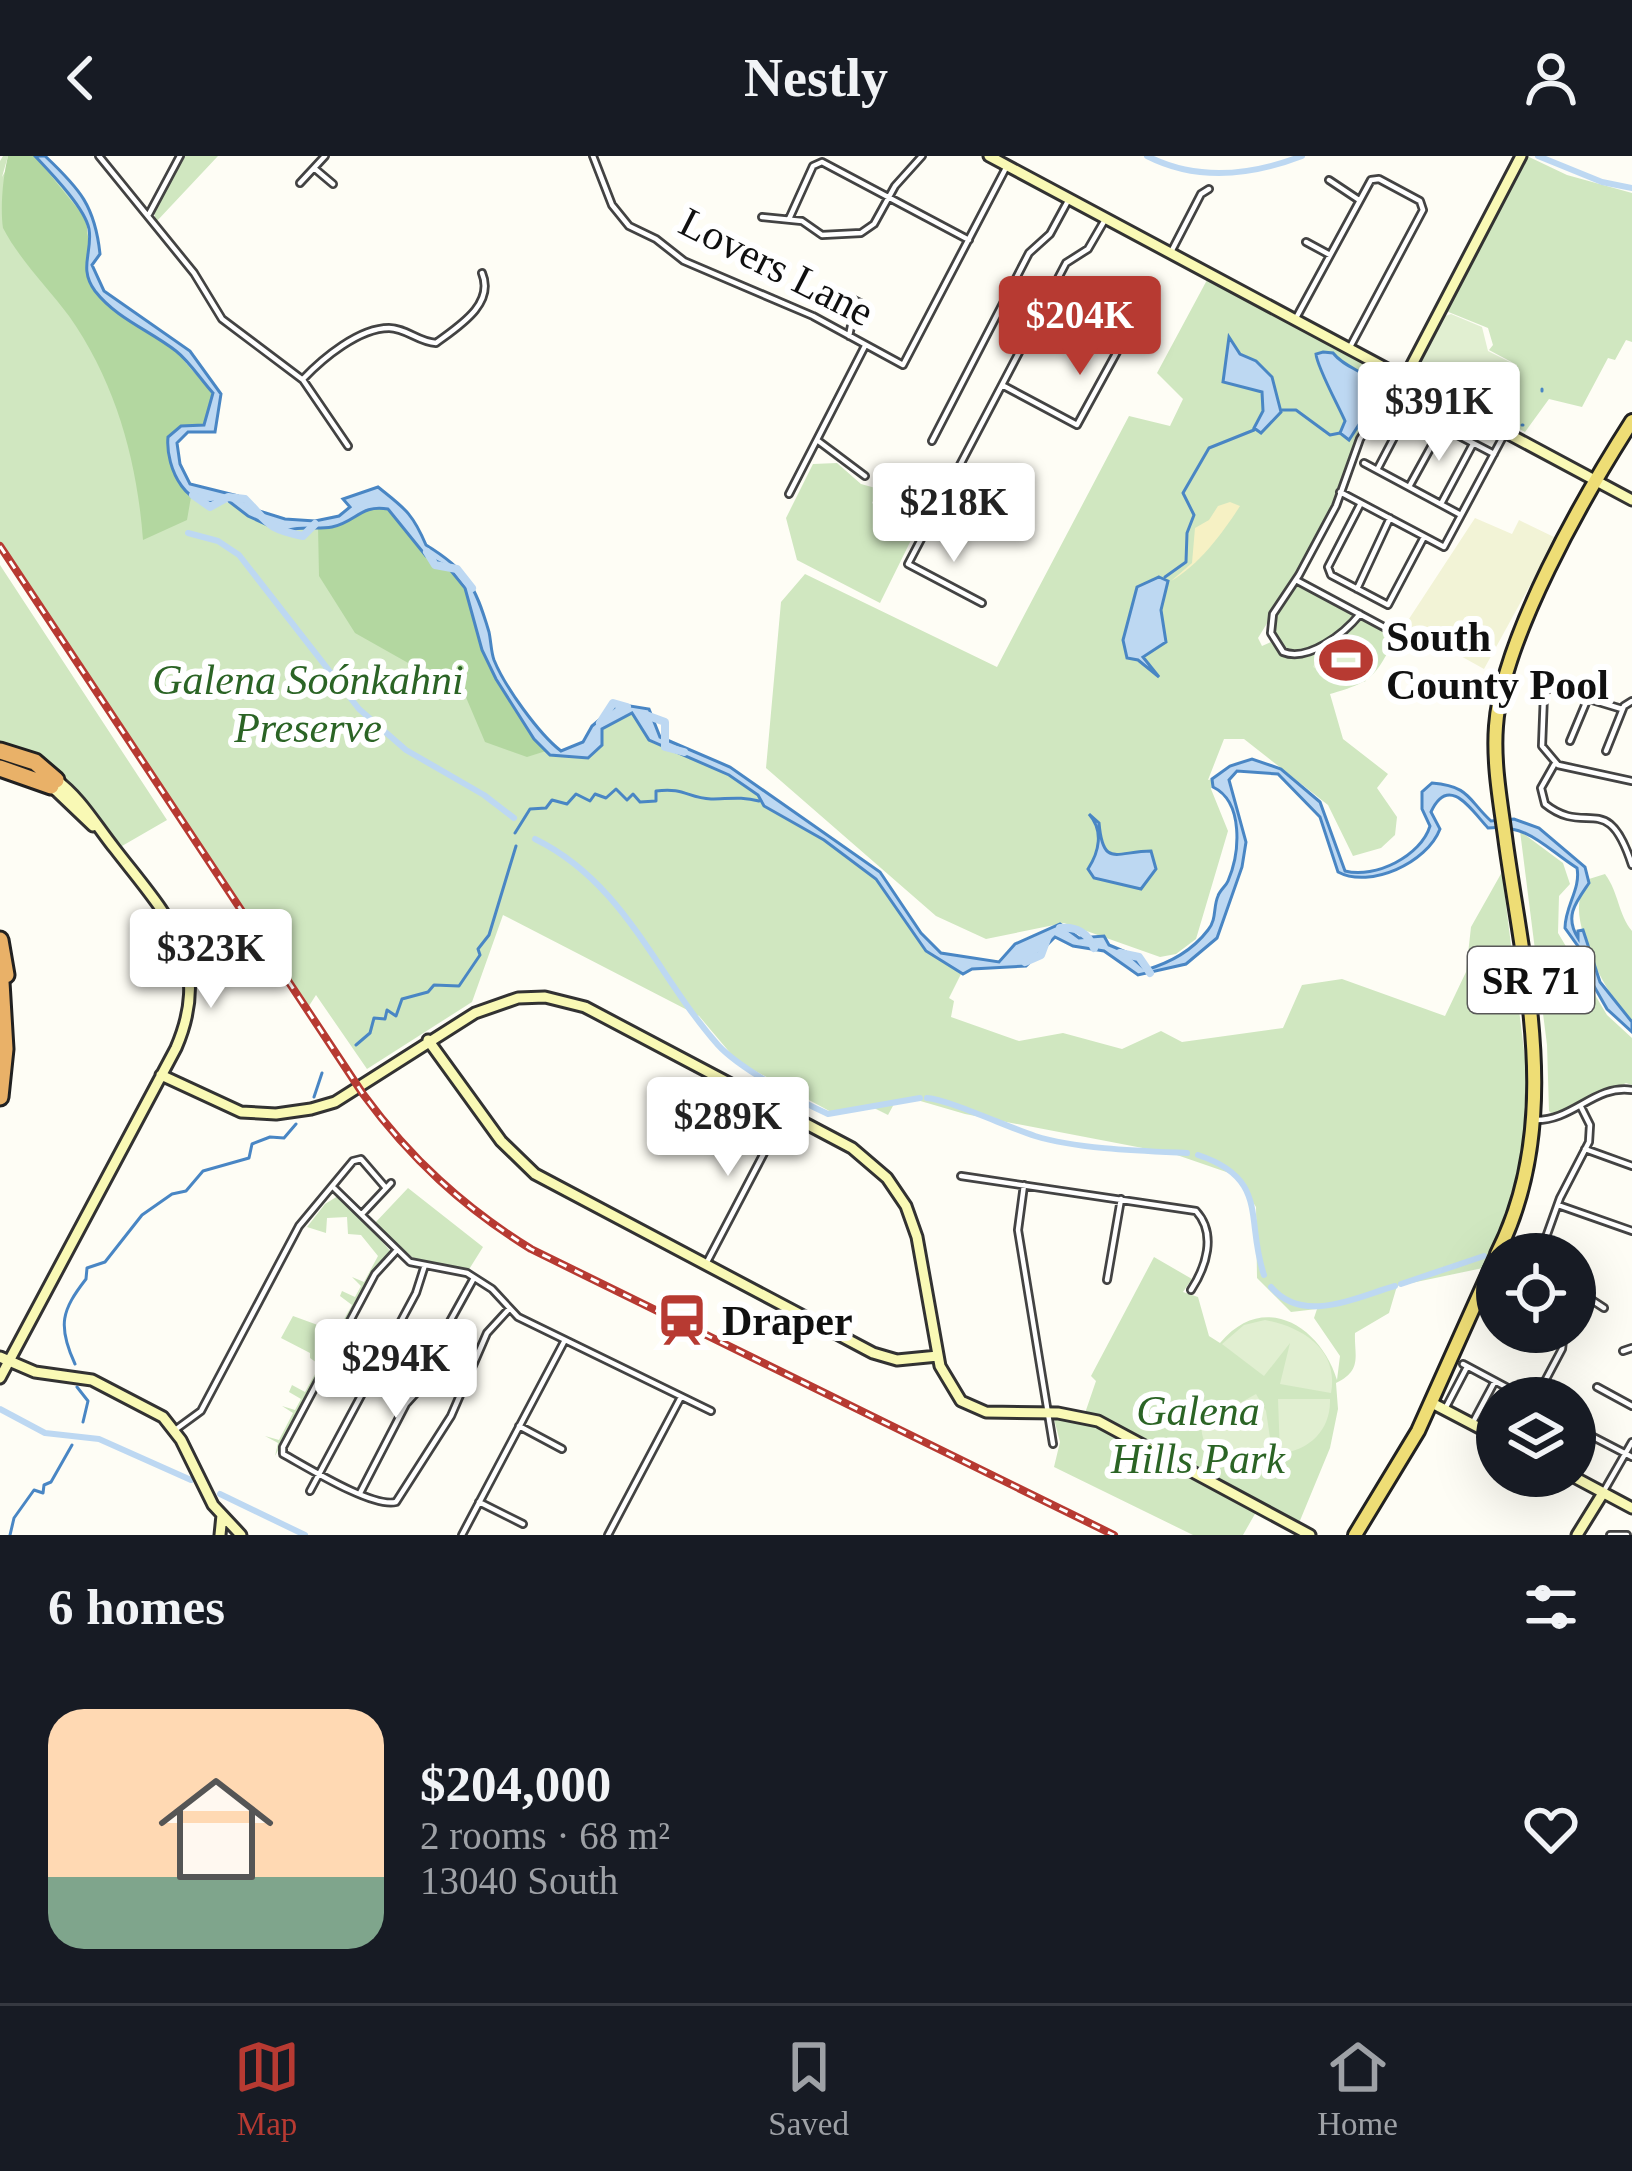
<!DOCTYPE html>
<meta charset="utf-8">
<style>
:root{--surface:#171b24;--page:#20242c;--text:#f1f3f6;--muted:#9ea1a6;--line:#363941;--accent:#b73a32}
body{margin:0;font-family:"Times New Roman",serif;background:var(--page);color:var(--text);height:100vh;display:flex;flex-direction:column;font-size:45px;white-space:nowrap}
*{box-sizing:border-box;margin:0}
p{font-size:39px;color:var(--muted)}
.icon{flex:none;width:66px;height:66px;fill:none;stroke:currentColor;stroke-width:2;stroke-linecap:round;stroke-linejoin:round}
.map{position:relative;height:1379px;overflow:hidden}
.drawer{display:flex;flex-direction:column;background:var(--surface);flex:1}
.drawer>*{flex:none}
.controls{position:absolute;left:1476px;top:1077px;display:grid;gap:24px}
.controls a{display:grid;place-items:center;width:120px;height:120px;border-radius:50%;background:var(--surface);box-shadow:0 12px 48px #0002;font-size:60px}
.price{position:absolute;translate:-50% -102px;padding:0 27px;border-radius:12px;background:#fff;color:#222;font-size:39px;line-height:78px;filter:drop-shadow(0 3px 6px #0008)}
.price::after{content:'';position:absolute;left:50%;top:72px;width:36px;height:27px;margin-left:-18px;background:inherit;clip-path:polygon(0 0,100% 0,50% 100%)}
.price.current{background:var(--accent);color:#fff}
ul{padding:0;list-style:none}
li{display:flex;align-items:center;gap:36px;height:300px;padding:0 48px}
li+li{border-top:3px solid var(--line)}
li span{display:grid;place-items:center;flex:none;width:336px;height:240px;border-radius:36px;color:#555}
li>.icon{margin-inline-start:auto}
span .icon{width:144px;height:144px;fill:#fffc;stroke-width:1}
li b{font-size:51px}
h2{display:flex;justify-content:space-between;align-items:center;height:144px;padding:0 48px;font-size:51px}
header{display:flex;justify-content:space-between;align-items:center;height:156px;padding:0 48px;background:var(--surface);font-size:54px;font-weight:700}
.menu{display:flex;justify-content:space-around;align-items:center;height:168px;border-top:3px solid var(--line);background:var(--surface);font-size:33px;color:var(--muted)}
.menu a{display:grid;justify-items:center;gap:6px}
.menu .current{color:var(--accent)}
.map>svg:first-child{display:block}
.farmland{fill:#f2f3d6}
.green{fill:#d0e7c0}
.forest{fill:#b3d7a0}
.sand{fill:#f6f1c4}
.pitch{fill:#e1efd1}
.water{fill:#bdd8f2;stroke:#4986c4;stroke-width:3}
.lines{fill:none;stroke-linecap:round;stroke-linejoin:round}
.stream{stroke:#4986c4;stroke-width:3}
.canal{stroke:#bdd8f2;stroke-width:6}
.river{stroke:#bdd8f2;stroke-width:8}
.street-casing{stroke:#434343;stroke-width:10}
.secondary-casing{stroke:#323232;stroke-width:15}
.primary-casing{stroke:#212121;stroke-width:18}
.highway-casing{stroke:#212121;stroke-width:21}
.street{stroke:#fff;stroke-width:4.5}
.secondary{stroke:#f9f9b5;stroke-width:9}
.primary{stroke:#eedd75;stroke-width:12}
.highway{stroke:#e9b168;stroke-width:15}
.rail-casing{stroke:#b73a32;stroke-width:8}
.rail{stroke:#fff;stroke-width:3;stroke-dasharray:9;stroke-linecap:butt}
.labels{text-anchor:middle;stroke-width:12;stroke-linejoin:round;paint-order:stroke}
.shield{fill:#fff;stroke:#585858;stroke-width:3}
.shield-label{font-size:39px;font-weight:bold;fill:#101010}
.street-label{font-size:42px;fill:#101010;stroke:#fff}
.poi-label{font-size:42px;font-weight:bold;fill:#101010;stroke:#fff;text-anchor:start}
.park-label{font-size:42px;font-style:italic;fill:#2b6425;stroke:#fff}
</style>
<header><svg class="icon" aria-label="back" viewBox="0 0 24 24"><path d="M15 5l-7 7 7 7"/></svg>Nestly<svg class="icon" aria-label="person" viewBox="0 0 24 24"><circle cx="12" cy="8" r="4"/><path d="M4 21q1-7 8-7t8 7"/></svg></header>
<div class="map">
<svg width="1632" height="1379" viewBox="0 0 1632 1379">
<rect width="100%" height="100%" fill="#fefdf5"/>
<!-- farmland -->
<path class="farmland" d="M1475,362l37,16 7,-14 37,18 -72,131 -79,-44z"/>
<!-- green -->
<path class="green" d="M3,0h5l-6,21 12,-21h24l49,59 -1,45 8,28 92,69 -2,72 -13,19 14,39 115,42 57,-16 19,-13 170,249 28,9 28,-34 26,-13 12,4 24,32 63,24 142,101 25,23 41,61 27,16 -13,26 5,3 -3,16 68,24 44,-8 59,16 39,-18 21,11 101,-14 19,-43 40,-6 103,37 21,-44 5,-45 31,-55 28,227 -8,63 -15,57 -24,49 -86,18 -8,27 -34,20c-1,22 8,37 -19,50l2,26 -8,39 -31,75 -39,-18 -17,30h-50l-139,-68 6,-25 -6,-23h29l13,-38 -5,-5 63,-119 38,22 -9,13 15,5 11,39 11,7c44,-53 101,-16 117,37l3,-24 -26,-38 3,-9 -26,3 -34,-34 -1,-71 -21,-32 -61,-21 -209,-40 -48,-14 -23,4 -6,11 -16,-8 -39,6 -96,-52 -38,-45 -196,-101 -31,87 -105,67 -51,-74 -9,14 -307,-465v-383z
M183,0h35l-62,66 -2,-10z
M1527,0l40,19 65,18v149l-6,-2 -11,20 -7,-2 -26,49 -33,-8 -24,33 -34,-18 26,-49 -28,-15 4,-5 -5,-17 -42,-17z
M1207,124l189,97 -34,54 -28,73 -38,72 -38,62 4,8 9,-4 4,-29 22,-30 99,53c-20,40 -23,46 -66,58l13,45 45,35 -11,14 20,29 -2,18 -14,13 -28,8 -25,-51 -84,-66h-20l-16,41 4,-1 -1,10 17,42 -32,108 -20,15 -16,3 -96,-34 -78,16 -50,-23 -170,-148 15,-166 24,-28 192,93 132,-251 41,10 13,-27 -26,-26z
M837,307l24,21 18,5 -7,14 43,29 -35,71 -83,-43 -11,-42 27,-54z
M0,409l167,255 -45,26c-44,-54 -55,-71 -122,-97z
M1520,675l43,32 7,21 -11,12 -1,37 49,82 25,23v47l-6,-2 -72,33 -5,-5 -2,-66z
M1605,718c14,19 13,40 27,57v90c-23,-20 -55,-85 -53,-115 0,-11 6,-17 10,-27z
M408,1032l75,59 -15,24 -49,-8 -45,-39z
M341,1038l50,58 -16,17 -100,187 3,-13 -13,-7 14,4 14,-27 -11,-7 13,4 6,-11 -12,-7 3,-7 13,7 15,-27 -10,-7v-5l-29,-15 12,-22 44,16 15,-27 -12,-9 2,-5 13,6 6,-11 -9,-9 12,5 14,-26 -17,-21 -13,-1 -1,-17 -20,1 -1,15 -19,-6 18,-23z"/>
<!-- forest -->
<path class="forest" d="M8,0h27l51,63 8,70 80,61 39,43 -9,32 -23,1c-11,30 -13,47 10,71l-4,23 -44,20c-6,-80 -27,-157 -74,-224 -21,-28 -50,-57 -66,-88 -3,-20 0,-52 5,-72z
M369,352l19,1 25,31 35,27 17,21 17,62 14,29 50,72 -19,6 -42,-15 -20,-47 -110,-62 -36,-57 -1,-50 10,2z"/>
<!-- sand -->
<path class="sand" d="M1230,346l10,4c-18,28 -41,59 -69,75l21,-18 3,-35 14,-8 9,-14z"/>
<!-- pitch -->
<path class="pitch" d="M1451,158l31,13 6,24 28,14 -25,46 -71,-35 -2,-8 27,-52z
M1351,481l11,3 14,19 -11,23 -37,-7 -15,-8 6,-13z
M1265,1164c38,7 74,30 66,73l-51,-9 10,-41 -26,33 -42,-32 22,-19z
M1256,1238l10,17 7,47c-32,27 -70,7 -72,-33z
M1278,1243h52c1,31 -20,51 -50,55z"/>
<!-- water -->
<path class="water" d="M35,0h10c35,33 50,50 55,98l-8,11 12,26 86,60 31,43 -6,38h-27l-11,11 3,21 10,20 48,12 18,14 29,9 30,2 24,-5 11,-9 -7,-8 35,-12c26,21 34,25 48,58 41,25 49,40 63,87 2,9 2,20 5,28 11,27 45,74 67,91l22,-9 9,-16 26,-22 31,5 11,28 70,30 150,105 41,61 20,20 58,9 16,-18 45,-20 19,14 25,-2 5,9 17,7 20,18c25,-8 46,-19 62,-40 9,-11 5,-23 10,-34 2,-6 8,-10 10,-15 12,-28 16,-79 -15,-94l-1,-8 18,-13 22,-7 29,10 39,33 25,69c30,8 76,-15 85,-45l-8,-17v-17l10,-9c38,3 36,17 59,38l23,-2 25,9 46,39 4,16c-13,19 -25,33 -11,55v-7l5,-1 17,52 32,40v10l-25,-23 -16,-28 -6,-25 -20,-28c0,-22 16,-39 12,-60 -33,-21 -48,-44 -89,-40 -16,-17 -39,-55 -57,-16l9,17c-13,34 -70,60 -102,43l-18,-55 -42,-43 -41,-3 -8,9 17,62 -4,25 -25,71 -31,26 -48,11 -34,-24 -31,-5 -18,-9 -29,29 -54,3 -9,5 -37,-23 -50,-72 -52,-39 -60,-34 -6,-11 -29,-20 -80,-35 -17,-27 -30,16v16l-14,13 -38,-3 -16,-16 -38,-60 -14,-29 -17,-62 -17,-21 -22,-11 -38,-47c-27,-5 -32,13 -56,18 -16,3 -34,-2 -49,5l-35,-16 -22,-17c-38,17 -61,-31 -58,-62l13,-11 23,-1 9,-32c-12,-13 -23,-31 -37,-42 -27,-21 -59,-32 -81,-60 -17,-23 -2,-39 -6,-62 -4,-21 -38,-56 -54,-73z
M1229,181l11,17 16,7 16,16 9,35 -20,21 -7,-5 9,-17 -1,-19 -39,-10z
M1323,196l10,1c11,14 28,17 42,29l-8,30 -18,28 -9,-7 5,-12c-7,-16 -28,-54 -29,-67z
M1159,421l9,4 -7,29 5,32 -23,15 16,20 -21,-17 -11,-2 -4,-18 14,-53z
M1089,658l10,9c4,46 18,28 52,28l5,18 -15,20 -47,-11 -6,-9c11,-17 16,-38 1,-55z"/>
<g class="lines">
<!-- stream -->
<path class="stream" d="M1542,233v2
M1282,254h14l34,25 10,-2
M1522,269h1
M1165,421l21,-15 1,-29 7,-18 -11,-22 26,-45 45,-18
M515,677l15,-24 16,-1 6,-8 15,4 9,-10 14,7 5,-7 11,4 10,-9 11,11 6,-6 7,8 16,-1v-10c28,-4 32,7 55,8 17,0 30,-3 48,2
M356,889l14,-12 4,-15 11,1 2,-9 9,6 6,-17 26,-7 6,-7 25,1 21,-31 -2,-6 11,-14 27,-89
M314,941l8,-24
M75,1208c-18,-39 -13,-54 11,-85l1,-11 18,-6 37,-47 30,-21 14,-3 17,-20 46,-13 3,-14 18,-7 14,1 12,-14
M77,1231l11,14 -5,21
M10,1379l4,-17 20,-28 9,3 1,-8 7,-3 21,-37"/>
<!-- canal -->
<path class="canal" d="M1147,0c49,25 103,20 155,0
M1538,0l64,26 30,6
M188,377l30,8 21,14 120,154 47,41 78,45 30,23
M535,683c90,44 121,136 183,206 21,23 81,56 110,69l92,-16
M927,942c23,2 80,29 108,38 42,13 107,15 152,17
M1198,999c72,24 47,65 66,120
M1401,1128l83,-28
M1271,1131c32,38 85,10 124,-1
M0,1253l45,24 54,6 92,41
M220,1338l85,41"/>
<!-- river -->
<path class="river" d="M193,339l17,12 18,-10 17,2c24,24 20,29 58,37l12,-12
M427,396l8,13 22,4 15,19
M646,559l19,7v25l19,5
M600,567l13,-20 14,4
M1060,772c16,-2 28,5 34,20
M1120,797l19,4 11,16
M1025,806l16,-7 7,-19"/>
<!-- street casing -->
<g class="street-casing">
<path id="street" d="M99,0l95,117 28,46 81,61 45,66
M593,0l19,49 17,21 27,13 28,22 129,55 90,49 104,-199
M314,12l19,16
M1329,24l30,20
M300,27l25,-27
M149,58l31,-58
M762,61l40,4 20,14 39,-2 13,-9 21,-38 27,-30
M789,63l24,-53 9,-4 147,78
M1306,86l24,13
M1171,96l30,-58 8,-5
M848,141l16,8
M1296,162l75,-138 8,-1 41,22 3,9 -73,137
M849,180l7,-35
M303,223c20,-21 56,-51 86,-51 17,0 29,14 47,15 23,-17 59,-39 46,-70
M1002,229l75,40 41,-75 -77,-40
M1398,248l96,50
M817,284l48,36
M932,285l97,-188 21,-19 19,-35
M1364,307l95,51
M1378,312l31,-59
M954,319l62,33h12
M1410,329l32,-58
M1340,336l104,55 61,-114
M789,338l76,-148
M1442,346l31,-58
M1361,347l-33,64 3,8 57,30 36,-68
M1296,424l99,53
M1357,433l33,-71
M982,447l-74,-39 158,-301 22,-14 18,-31
M1360,458c-16,20 -52,48 -77,38l-12,-19 2,-19 26,-39 37,-69 24,-67 38,-60
M1622,553l-73,-22 -5,7 -2,52 16,19 74,16
M1570,585l18,-43
M1606,595l18,-45 8,-5
M1554,609l-13,23 4,16c42,34 62,-16 87,61
M1534,964c38,2 61,-36 98,-30
M1585,993l47,17
M961,1020l235,35c21,23 10,56 -5,79
M1024,1029l-6,45 35,214
M334,1032l76,74 57,11 25,16 26,28 193,94
M1558,1049l74,26
M362,1058l29,-31
M397,1094l-22,24 -92,173v7c24,13 89,54 113,48l55,-86 36,-83 22,-24
M1540,1098l20,-56 29,-56 1,-17 -9,-18
M707,1106l78,-149
M1107,1124l14,-81
M1575,1133l29,19
M336,1192l72,39
M1623,1195l9,-3
M333,1197l72,39
M1463,1208l43,23
M417,1225l-12,11 1,12 10,-11 1,-12 57,-103
M1597,1231l35,19
M1536,1242l26,-49 2,-17
M1445,1253l22,-42
M1472,1268l23,-43
M519,1270l43,23
M1576,1272l56,29
M175,1274l26,-19 98,-185 54,-65 8,-2 25,29
M1605,1333l27,-47
M310,1335l106,-198 8,-25
M360,1337l46,-89
M479,1346l44,22
M462,1379l103,-195
M608,1379l73,-138
M1610,1379h17"/>
</g>
<!-- secondary casing -->
<g class="secondary-casing">
<path id="secondary" d="M989,0l643,344
M1406,220l115,-220
M49,628l44,42
M428,884l73,101 34,33 338,179 24,7 41,-4
M161,919l80,37 35,2 35,-5 24,-7 140,-89 43,-15 27,-1 40,10 267,141 35,30 19,28 11,31 23,129 21,35 25,11 72,1 40,8 212,114
M0,1201l35,15 57,8 71,37 18,23 32,65 28,30
M0,1222l176,-330c38,-88 -10,-133 -61,-199 -20,-25 -34,-51 -60,-70
M1432,1247l65,34
M1572,1320l60,32
M220,1379l2,-20
M1577,1379l26,-42"/>
</g>
<!-- primary casing -->
<g class="primary-casing">
<path id="primary" d="M1497,1098c66,-129 28,-275 9,-410 -5,-39 -13,-79 -10,-118 6,-87 88,-230 136,-305
M1355,1379l63,-104 79,-176"/>
</g>
<!-- highway casing -->
<g class="highway-casing">
<path id="highway" d="M0,595l35,11 21,18
M0,612l51,18
M0,784l6,35
M0,809l5,84 -5,48"/>
</g>
<!-- street -->
<use href="#street" class="street"/>
<!-- secondary -->
<use href="#secondary" class="secondary"/>
<!-- primary -->
<use href="#primary" class="primary"/>
<!-- highway -->
<use href="#highway" class="highway"/>
<!-- rail casing -->
<g class="rail-casing">
<path id="rail" d="M0,390l363,548c47,64 100,113 168,155l583,286"/>
</g>
<!-- rail -->
<use href="#rail" class="rail"/>
</g>
<!-- icons -->
<defs>
<g id="stadium-bare" transform="scale(4.14)"><path d="M0-5a6.5 5 0 1 0 0 10a6.5 5 0 1 0 0-10ZM-3.5-1.8h7v3.6h-7Z" fill="#b73a32" stroke="#fff" stroke-width="2.5" paint-order="stroke"/></g>
<g id="station-bare" transform="scale(4.14)"><path d="M-3-6H3Q5-6 5-4V2Q5 4 3 4L4.5 6H3L1.5 4h-3L-3 6H-4.5L-3 4Q-5 4-5 2V-4Q-5-6-3-6ZM-3.5-4v3h7v-3ZM-3.5 1v1.5H-2V1ZM2 1v1.5H3.5V1Z" fill="#b73a32" stroke="#fff" stroke-width="2.5" paint-order="stroke"/></g>
</defs>
<g fill-rule="evenodd">
<use href="#stadium-bare" x="1346" y="504"/>
<use href="#station-bare" x="682" y="1164"/>
</g>
<g class="labels">
<!-- shield labels -->
<rect class="shield" x="1468" y="791" width="126" height="66" rx="9"/>
<g class="shield-label">
<text x="1531" y="838">SR 71</text>
</g>
<!-- street labels -->
<g class="street-label">
<text transform="translate(777 110) rotate(27)" y="15">Lovers Lane</text>
</g>
<!-- poi labels -->
<g class="poi-label">
<text x="1386" y="495">South<tspan x="1386" dy="48">County Pool</tspan></text>
<text x="722" y="1179">Draper</text>
</g>
<!-- park labels -->
<g class="park-label">
<text x="308" y="538">Galena Soónkahni<tspan x="308" dy="48">Preserve</tspan></text>
<text x="1198" y="1269">Galena<tspan x="1198" dy="48">Hills Park</tspan></text>
</g>
</g>
</svg>
<div class="controls">
<a><svg class="icon" aria-label="locate" viewBox="0 0 24 24"><circle cx="12" cy="12" r="6"/><path d="M12 2v4M12 18v4M2 12h4M18 12h4"/></svg></a>
<a><svg class="icon" aria-label="layers" viewBox="0 0 24 24"><path d="M12 4l9 5-9 5-9-5zM3 14l9 5 9-5"/></svg></a>
</div>
<b class="price current" style="left:1080px;top:222px">$204K</b>
<b class="price" style="left:1439px;top:308px">$391K</b>
<b class="price" style="left:954px;top:409px">$218K</b>
<b class="price" style="left:211px;top:855px">$323K</b>
<b class="price" style="left:728px;top:1023px">$289K</b>
<b class="price" style="left:396px;top:1265px">$294K</b>
</div>
<section class="drawer">
<h2>6 homes<svg class="icon" aria-label="filters" viewBox="0 0 24 24"><path d="M4 7h16M4 17h16"/><circle cx="9" cy="7" r="2"/><circle cx="15" cy="17" r="2"/></svg></h2>
<ul>
<li><span style="background:linear-gradient(#ffd9b3 70%,#7fa58c 0)"><svg class="icon" aria-label="home" viewBox="0 0 24 24"><path d="M3 11l9-7 9 7M6 9v11h12V9"/></svg></span><div><b>$204,000</b><p>2 rooms · 68 m²</p><p>13040 South</p></div><svg class="icon" aria-label="heart" viewBox="0 0 24 24"><path d="M12 20l-8-8c-3-5 5-10 8-4 3-6 11-1 8 4z"/></svg></li>
</ul>
</section>
<nav class="menu">
<a class="current"><svg class="icon" aria-label="map" viewBox="0 0 24 24"><path d="M3 6l6-2 6 2 6-2v14l-6 2-6-2-6 2zM9 4v14M15 6v14"/></svg>Map</a>
<a><svg class="icon" aria-label="saved" viewBox="0 0 24 24"><path d="M7 4h10v16l-5-4-5 4z"/></svg>Saved</a>
<a><svg class="icon" aria-label="home" viewBox="0 0 24 24"><path d="M3 11l9-7 9 7M6 9v11h12V9"/></svg>Home</a>
</nav>
